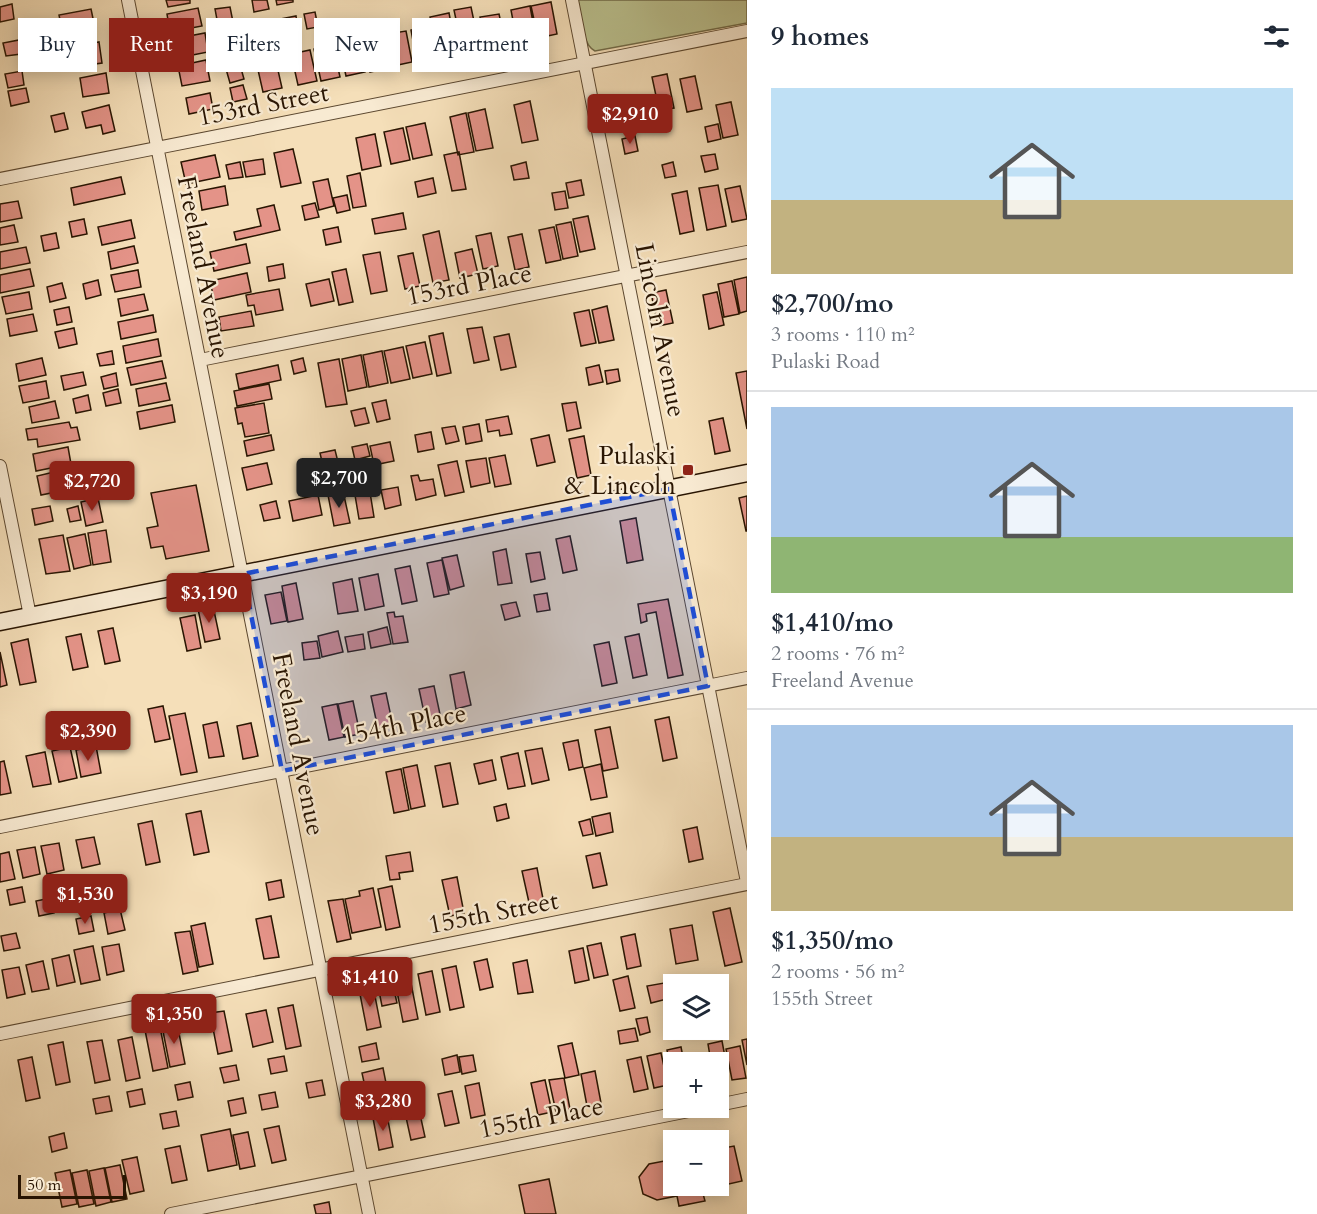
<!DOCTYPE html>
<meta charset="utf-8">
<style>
:root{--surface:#fff;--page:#f6f6f7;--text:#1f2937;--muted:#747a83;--line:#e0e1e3;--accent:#8f2418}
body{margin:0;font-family:Cardo,serif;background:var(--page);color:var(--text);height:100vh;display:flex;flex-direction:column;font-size:22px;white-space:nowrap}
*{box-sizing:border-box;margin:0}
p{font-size:20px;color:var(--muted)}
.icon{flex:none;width:33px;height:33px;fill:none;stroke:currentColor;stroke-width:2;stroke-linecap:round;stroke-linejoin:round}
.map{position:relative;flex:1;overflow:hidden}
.details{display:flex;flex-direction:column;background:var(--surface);width:570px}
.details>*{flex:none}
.guide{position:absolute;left:18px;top:18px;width:570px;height:54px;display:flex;gap:12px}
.controls{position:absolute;left:663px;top:974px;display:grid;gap:12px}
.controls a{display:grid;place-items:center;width:66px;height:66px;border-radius:0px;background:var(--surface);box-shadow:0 3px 15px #0003;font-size:30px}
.scale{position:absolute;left:18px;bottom:15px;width:108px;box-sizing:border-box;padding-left:6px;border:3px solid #291502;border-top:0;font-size:16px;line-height:21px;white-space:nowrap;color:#291502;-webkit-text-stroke:4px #f8ead2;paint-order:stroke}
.price{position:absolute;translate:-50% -51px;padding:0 14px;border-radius:6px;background:var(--accent);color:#fff;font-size:20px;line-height:39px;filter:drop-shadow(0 2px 3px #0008)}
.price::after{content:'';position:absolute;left:50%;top:36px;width:18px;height:14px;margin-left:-9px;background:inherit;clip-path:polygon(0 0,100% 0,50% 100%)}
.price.active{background:#222;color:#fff}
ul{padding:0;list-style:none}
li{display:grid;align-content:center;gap:12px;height:318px;padding:0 24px}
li+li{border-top:2px solid var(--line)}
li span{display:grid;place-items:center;height:186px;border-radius:0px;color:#555}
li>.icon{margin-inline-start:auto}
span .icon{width:108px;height:108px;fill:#fffc;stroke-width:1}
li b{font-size:26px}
h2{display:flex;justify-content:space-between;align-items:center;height:72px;padding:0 24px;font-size:26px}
.pill{padding:0 21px;border-radius:0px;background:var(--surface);box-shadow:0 3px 15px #0003;font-size:21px;line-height:54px}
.pill.active{background:var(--accent);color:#fff}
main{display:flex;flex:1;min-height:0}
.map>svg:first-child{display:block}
.green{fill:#bbc290;stroke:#726c49;stroke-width:1.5}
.building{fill:#e49388;stroke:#291502;stroke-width:1.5}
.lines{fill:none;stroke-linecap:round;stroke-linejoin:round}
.street-casing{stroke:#5c4830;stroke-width:14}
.secondary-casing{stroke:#291502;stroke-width:19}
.street{stroke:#f8ead2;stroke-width:12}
.secondary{stroke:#f8ead2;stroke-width:16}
.marked{fill:#1d4ed8;fill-opacity:0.2;stroke:#1d4ed8;stroke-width:4.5;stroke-dasharray:12 8;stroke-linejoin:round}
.poi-dot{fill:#8f2418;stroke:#f8ead2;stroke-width:2}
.labels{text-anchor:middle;stroke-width:4.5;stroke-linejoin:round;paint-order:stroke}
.street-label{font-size:26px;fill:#291502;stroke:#f8ead2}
.poi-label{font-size:26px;fill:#291502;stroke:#f8ead2;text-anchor:end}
</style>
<main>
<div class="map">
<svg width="747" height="1214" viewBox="0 0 747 1214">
<rect width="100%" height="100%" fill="#f5dfb9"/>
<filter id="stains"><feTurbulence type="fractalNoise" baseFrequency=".00333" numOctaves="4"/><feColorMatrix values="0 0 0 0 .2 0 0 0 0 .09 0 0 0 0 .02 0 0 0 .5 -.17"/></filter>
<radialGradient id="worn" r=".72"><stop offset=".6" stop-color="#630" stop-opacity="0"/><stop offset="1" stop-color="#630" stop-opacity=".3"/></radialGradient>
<!-- green -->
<path class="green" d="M578,0h169v23l-152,28c-14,-7 -14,-37 -17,-51z"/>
<!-- building -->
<path class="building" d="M166,0h24v3l-22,4z
M252,0h15l2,9 -15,3z
M276,0h17v2l-16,3z
M551,2l6,32 -19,4 -7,-32z
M12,4l2,15 -14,3v-15z
M530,6l6,33 -19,3 -6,-32z
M230,7l3,15 -15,3 -3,-16z
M471,7l9,43 -17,3 -9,-43z
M198,8l4,18 -32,6 -3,-18z
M91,9l4,19 -32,6 -4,-19z
M315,12l3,15 -11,2 -3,-15z
M449,13l8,41 -19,4 -8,-41z
M499,14l7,31 -19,4 -7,-32z
M296,16l2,13 -15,3 -3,-13z
M234,26l4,17 -18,4 -3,-17z
M430,26l6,32 -19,4 -6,-32z
M47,29l4,17 -18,3 -4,-16z
M406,31l6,31 -19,4 -6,-32z
M205,33l3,19 -31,6 -4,-19z
M382,36l7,32 -19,4 -7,-32z
M19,40l2,14 -15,2 -3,-13z
M358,41l7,31 -19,4 -7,-32z
M99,42l3,21 -21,3 -3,-20z
M333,45l7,32 -19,4 -7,-32z
M310,50l7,31 -19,4 -7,-31z
M275,57l7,31 -19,4 -7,-31z
M206,60l4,21 -28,5 -4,-20z
M240,65l4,14 -14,4 -4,-14z
M22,71l2,14 -16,3 -3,-14z
M106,73l3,20 -26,4 -3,-19z
M667,74l7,34 -15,2 -7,-33z
M695,76l7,33 -15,3 -7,-33z
M243,85l4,14 -14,3 -3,-14z
M26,88l3,14 -18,4 -3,-15z
M210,93l3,16 -24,5 -3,-16z
M530,101l8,39 -16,3 -8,-38z
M731,102l7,33 -15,3 -7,-33z
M109,105l6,26 -12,3 -2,-9 -15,3 -4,-16z
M485,109l8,39 -17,3 -8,-38z
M64,113l4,16 -13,3 -4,-16z
M466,113l8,39 -16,3 -8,-38z
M425,123l7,32 -19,4 -7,-32z
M718,124l3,15 -13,3 -3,-15z
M403,128l7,32 -19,4 -7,-32z
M375,134l6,32 -19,4 -6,-32z
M635,136l3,15 -13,3 -3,-15z
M293,149l8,34 -20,4 -7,-34z
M459,152l7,37 -14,2 -8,-36z
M715,154l3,15 -13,3 -4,-16z
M215,155l5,22 -34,7 -5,-22z
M263,159l2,15 -19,3 -3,-15z
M240,162l3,15 -14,2 -3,-14z
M526,162l3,16 -15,2 -3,-14z
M673,162l3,14 -11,2 -3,-13z
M360,173l6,33 -13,2 -6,-32z
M121,177l4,17 -51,11 -3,-17z
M433,178l3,15 -18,4 -3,-15z
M328,179l6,27 -15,4 -6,-28z
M581,180l3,15 -15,3 -3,-15z
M718,185l8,41 -19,4 -8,-42z
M225,186l3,19 -26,5 -3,-19z
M740,186l7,33 -15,3 -7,-33z
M565,191l3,17 -13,2 -3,-17z
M687,191l7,40 -14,3 -8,-40z
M347,195l3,15 -13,3 -4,-15z
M18,201l4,17 -22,4v-18z
M315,203l4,14 -14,3 -3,-14z
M274,205l6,25 -44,10 -2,-8 27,-6 -4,-17z
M403,213l3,16 -31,5 -3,-15z
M588,216l7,33 -15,3 -7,-33z
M84,219l3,15 -15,3 -3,-15z
M131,220l4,18 -33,7 -4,-18z
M571,222l7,34 -15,3 -7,-34z
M14,225l4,17 -18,3v-17z
M338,227l3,15 -15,3 -3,-15z
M554,227l7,33 -15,3 -7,-33z
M439,231l10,49 -16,3 -10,-48z
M56,233l3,15 -15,3 -3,-15z
M491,233l7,33 -15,3 -7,-33z
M522,234l7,33 -14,3 -7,-33z
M246,244l4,19 -36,8 -4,-19z
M134,246l4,17 -27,6 -3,-17z
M26,247l4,16 -30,6v-17z
M472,249l6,25 -18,4 -5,-25z
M380,252l7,39 -16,3 -8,-39z
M413,253l7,33 -15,3 -7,-33z
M283,264l2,14 -16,3 -2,-14z
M30,269l4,17 -34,7v-18z
M346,269l7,33 -14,3 -7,-33z
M138,270l3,17 -26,5 -4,-17z
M247,273l4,19 -37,8 -4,-19z
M747,277v34l-7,2 -6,-33z
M329,279l5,22 -23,5 -5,-22z
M98,280l3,15 -15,4 -3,-15z
M732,281l7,33 -15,3 -6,-33z
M62,283l4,15 -16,4 -3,-15z
M279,289l4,21 -27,5 -2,-10 -6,1 -2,-11z
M666,290l7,33 -15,3 -7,-33z
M29,292l3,17 -26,5 -4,-17z
M717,292l7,33 -15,4 -6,-34z
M144,294l4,16 -27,6 -3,-17z
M607,306l7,34 -15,3 -7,-33z
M69,307l3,15 -15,3 -3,-15z
M589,310l7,33 -15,3 -7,-33z
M251,311l3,15 -33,5 -2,-14z
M33,314l4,17 -27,5 -3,-17z
M153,315l3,17 -35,7 -3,-17z
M482,327l7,33 -15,3 -7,-34z
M74,328l3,16 -18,4 -4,-16z
M443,333l8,40 -14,3 -8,-40z
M509,334l7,33 -15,3 -7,-33z
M158,339l3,17 -35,7 -3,-17z
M425,342l7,32 -19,4 -7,-32z
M403,347l7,32 -19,4 -7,-32z
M112,351l2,13 -14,2 -3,-12z
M382,351l6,32 -19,4 -6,-32z
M361,355l6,32 -19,4 -6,-32z
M42,358l4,17 -27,6 -3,-17z
M303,358l3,13 -12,3 -3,-13z
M339,359l8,45 -21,3 -8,-44z
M162,361l4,17 -35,7 -4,-17z
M278,365l3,15 -42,9 -3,-15z
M599,365l4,17 -14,3 -3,-17z
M618,369l2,12 -13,3 -2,-13z
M747,371v58l-11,-56z
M83,372l3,13 -22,5 -3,-14z
M116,373l2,13 -14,3 -3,-12z
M46,381l3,17 -26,5 -4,-17z
M166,383l4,17 -31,6 -3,-17z
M269,384l3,15 -35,7 -3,-15z
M118,389l3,14 -15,3 -3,-13z
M88,395l3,15 -15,3 -3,-14z
M386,400l4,19 -13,3 -5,-19z
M55,401l4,17 -27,5 -3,-16z
M576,402l5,26 -14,3 -5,-27z
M264,403l5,30 -24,4 -3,-14 -4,1 -3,-16z
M172,405l3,17 -35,7 -3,-17z
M365,408l4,15 -14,3 -4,-15z
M508,416l4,18 -12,2 -1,-6 -11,2 -2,-12z
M723,418l7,33 -15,3 -6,-33z
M69,422l2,6 6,-1 3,13 -42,7 -1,-8 -9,1 -2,-11z
M479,424l3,17 -16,3 -3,-17z
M455,426l4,15 -13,3 -4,-16z
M431,432l3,17 -16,3 -3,-17z
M271,435l3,15 -27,6 -3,-15z
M549,435l6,27 -18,4 -6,-27z
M584,436l7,39 -14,3 -8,-39z
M390,442l4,19 -20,4 -4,-19z
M367,444l3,12 -15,4 -3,-13z
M68,447l3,17 -35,7 -3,-17z
M335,450l3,12 -15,4 -3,-13z
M505,455l6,29 -16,3 -6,-29z
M486,458l4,25 -19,4 -5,-26z
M457,461l7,31 -19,4 -7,-31z
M267,463l5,21 -25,6 -5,-22z
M67,469l4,20 -30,6 -4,-19z
M418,475l2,6 13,-2 3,16 -20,5 -5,-24z
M368,480l6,37 -15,2 -6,-36z
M196,485l13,66 -43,8 -3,-13 -12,2 -4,-20 11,-2 -7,-33z
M398,487l3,18 -16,4 -4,-19z
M343,491l7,32 -16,3 -6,-31z
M318,495l4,20 -29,6 -4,-20z
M747,496v35h-1l-7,-33z
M98,498l5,24 -17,4 -5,-24z
M276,501l4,17 -16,3 -4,-16z
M50,506l3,15 -18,4 -3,-16z
M78,506l3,14 -11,2 -3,-13z
M636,518l7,42 -16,3 -7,-42z
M106,530l5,32 -18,3 -5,-32z
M85,534l6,31 -17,4 -7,-31z
M63,535l7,36 -24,3 -7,-35z
M570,536l7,34 -14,3 -7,-34z
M506,549l6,34 -14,2 -5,-33z
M540,552l5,27 -14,3 -5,-28z
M457,555l7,31 -14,4 -8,-32z
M442,560l7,34 -15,3 -7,-34z
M410,566l7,35 -15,3 -7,-35z
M378,574l6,32 -19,4 -6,-32z
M352,579l6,32 -20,3 -5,-31z
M296,583l7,36 -15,3 -6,-36z
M281,592l6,29 -16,3 -6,-29z
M547,593l3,17 -13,2 -3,-17z
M668,599l15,76 -15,3 -12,-66 -10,2 1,7 -6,2 -3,-19z
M516,602l4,14 -15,4 -4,-15z
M213,606l7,33 -15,3 -7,-33z
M394,612l1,5 8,-1 5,26 -15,2 -6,-31z
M195,615l6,33 -14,3 -7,-33z
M387,627l4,17 -20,4 -3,-16z
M113,628l7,33 -15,3 -7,-33z
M338,631l5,21 -21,5 -4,-21z
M81,634l7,33 -15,3 -7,-33z
M363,634l2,15 -17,3 -3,-15z
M639,634l8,41 -14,3 -8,-41z
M28,639l8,43 -16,3 -9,-42z
M317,641l3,17 -16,2 -2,-17z
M609,642l8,41 -15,3 -8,-41z
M0,652l7,33 -7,2z
M464,672l7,33 -15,4 -6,-34z
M434,686l7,33 -15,3 -7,-33z
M386,693l7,33 -15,3 -7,-33z
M353,701l7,33 -15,3 -7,-33z
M337,704l7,33 -15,3 -7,-33z
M163,706l7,33 -15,3 -7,-33z
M185,713l12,59 -16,3 -12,-59z
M669,717l8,41 -14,3 -8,-41z
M217,722l7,34 -15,2 -6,-33z
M251,723l7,33 -15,3 -6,-33z
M610,727l8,41 -15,3 -8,-41z
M578,740l5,27 -14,3 -6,-27z
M96,746l5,27 -20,4 -5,-27z
M70,747l7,31 -18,4 -7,-31z
M542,748l7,32 -17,4 -7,-33z
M45,752l6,32 -18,3 -7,-31z
M518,753l7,33 -17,3 -7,-32z
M492,760l4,20 -17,4 -5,-20z
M4,761l7,32 -11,2v-33z
M450,763l8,41 -15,3 -8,-41z
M601,764l6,33 -16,3 -7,-32z
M417,765l8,41 -14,3 -8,-41z
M401,769l8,41 -15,3 -8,-41z
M506,804l3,14 -12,3 -3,-14z
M201,811l8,41 -15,3 -8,-41z
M610,813l3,19 -17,4 -4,-19z
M590,819l3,15 -10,2 -4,-14z
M152,821l8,41 -14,3 -8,-41z
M697,827l6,32 -14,3 -6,-32z
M94,837l6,27 -18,4 -6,-28z
M59,843l5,27 -17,4 -6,-28z
M35,847l5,27 -17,4 -6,-28z
M9,852l6,27 -15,3v-28z
M410,852l3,19 -14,2 1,6 -10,1 -4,-24z
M600,853l7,32 -14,3 -7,-32z
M537,868l7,36 -14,3 -8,-36z
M457,877l7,36 -14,3 -8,-36z
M115,878l4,23 -21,4 -5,-22z
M281,880l3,17 -15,3 -3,-17z
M392,886l8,41 -14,3 -8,-41z
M22,887l3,15 -15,3 -3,-15z
M373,888l8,39 -29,6 -7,-34 15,-3 -1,-5z
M77,893l3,15 -15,3 -3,-15z
M51,898l3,15 -15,3 -3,-15z
M343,899l8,40 -14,3 -9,-41z
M730,908l12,54 -17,4 -12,-54z
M120,909l5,21 -17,4 -4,-21z
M91,916l3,15 -15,3 -3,-15z
M271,916l8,41 -15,2 -8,-40z
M205,923l8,41 -14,3 -8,-41z
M692,925l6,35 -22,4 -6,-35z
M190,931l8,40 -15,3 -8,-41z
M16,933l4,15 -16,3 -3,-15z
M635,934l6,32 -14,3 -6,-32z
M601,943l7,32 -14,3 -7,-32z
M119,944l5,27 -17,4 -5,-28z
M93,946l7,34 -19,4 -7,-34z
M583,948l6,32 -14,3 -6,-32z
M69,955l6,27 -18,4 -5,-27z
M487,959l6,28 -13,3 -6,-28z
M527,960l6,32 -15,2 -5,-31z
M43,961l6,28 -17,3 -6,-27z
M456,966l8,41 -14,3 -8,-41z
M19,967l6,27 -18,4 -5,-28z
M432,971l8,41 -14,3 -8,-41z
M628,976l7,32 -15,3 -7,-31z
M391,977l6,26 -15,3 -5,-25z
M410,978l8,41 -15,3 -8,-41z
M664,983l3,16 -16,4 -4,-17z
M373,986l8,41 -14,3 -8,-41z
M293,1005l8,41 -15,3 -8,-41z
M266,1010l7,32 -20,5 -7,-33z
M224,1011l8,40 -14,3 -8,-41z
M647,1017l3,15 -10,3 -4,-16z
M718,1021l3,11 -16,3 -1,-6h14z
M177,1023l8,41 -15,3 -8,-41z
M160,1027l8,41 -15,3 -8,-41z
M635,1028l3,13 -18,3 -2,-13z
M132,1037l8,41 -14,3 -8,-41z
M747,1039v26l-5,-25z
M102,1040l8,40 -15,3 -8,-41z
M722,1041l6,32 -10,2v-13h-7l-3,-18z
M63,1042l7,40 -14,3 -8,-40z
M376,1043l3,16 -17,3 -3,-15z
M572,1043l7,32 -14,3 -7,-32z
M740,1046l6,32 -14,2 -6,-31z
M681,1047l3,15h-10l-1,19 -6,-31z
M661,1053l7,32 -14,3 -7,-32z
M457,1055l3,17 -15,3 -3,-16z
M473,1055l3,16 -14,3 -3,-17z
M284,1056l3,15 -16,3 -3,-15z
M32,1057l8,41 -14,3 -8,-41z
M641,1057l7,32 -14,3 -7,-32z
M236,1065l3,15 -15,3 -4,-15z
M383,1068l3,15 -21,4 -3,-14z
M595,1071l6,32 -14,3 -6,-32z
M564,1078l6,31 -14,3 -7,-32z
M322,1080l3,15 -16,3 -3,-15z
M545,1080l7,32 -14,3 -7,-32z
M190,1082l3,15 -15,3 -3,-15z
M479,1083l6,32 -14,3 -6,-32z
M142,1089l3,15 -15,3 -3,-15z
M452,1091l7,32 -14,3 -7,-32z
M275,1092l3,15 -16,3 -3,-15z
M109,1096l3,15 -16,3 -3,-15z
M243,1098l3,15 -15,3 -3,-15z
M418,1105l7,32 -14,3 -7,-32z
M176,1111l3,15 -16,3 -3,-15z
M387,1115l6,32 -14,3 -6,-32z
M279,1126l7,34 -14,3 -8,-34z
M230,1129l7,36 -29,6 -7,-36z
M248,1132l7,34 -15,3 -7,-34z
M64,1133l3,15 -15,4 -3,-15z
M180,1146l7,34 -15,3 -7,-34z
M734,1146l8,35 -40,9 3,11 -26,5 -2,-10 -20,4 -14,-6 -4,-17 10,-13 21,-4 -2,-10 6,-1v36h44v-36z
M137,1157l7,34 -14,3 -8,-34z
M120,1165l7,34 -15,3 -7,-34z
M104,1168l7,34 -15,4 -7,-35z
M70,1170l7,34 -15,3 -7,-34z
M87,1170l7,34 -15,3 -7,-34z
M549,1179l7,35h-31l-6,-29z
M329,1202l2,12h-15l-2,-9z"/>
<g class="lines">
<!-- street casing -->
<g class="street-casing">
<path id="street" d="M128,0l241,1214
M572,0l175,882
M0,179l747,-148
M200,360l547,-108
M0,466l30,150
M0,827l747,-149
M0,1034l747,-150
M718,1105l29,-6
M171,1214l538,-107"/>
</g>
<!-- secondary casing -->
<g class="secondary-casing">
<path id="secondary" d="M0,622l747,-149"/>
</g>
<!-- street -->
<use href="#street" class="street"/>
<!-- secondary -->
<use href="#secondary" class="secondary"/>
</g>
<!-- marked area -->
<path class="marked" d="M669,489l39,197 -426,85 -39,-197z"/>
<!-- markers -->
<rect class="poi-dot" x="682" y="464" width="12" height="12" rx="3"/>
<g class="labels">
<!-- street labels -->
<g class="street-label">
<text transform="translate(263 104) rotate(-11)" y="9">153rd Street</text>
<text transform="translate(204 267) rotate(79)" y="9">Freeland Avenue</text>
<text transform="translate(469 284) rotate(-11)" y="9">153rd Place</text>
<text transform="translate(661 330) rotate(79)" y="9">Lincoln Avenue</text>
<text transform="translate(404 724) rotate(-11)" y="9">154th Place</text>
<text transform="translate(299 744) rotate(79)" y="9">Freeland Avenue</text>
<text transform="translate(493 912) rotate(-11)" y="9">155th Street</text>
<text transform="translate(541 1117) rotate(-11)" y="9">155th Place</text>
</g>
<!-- poi labels -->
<g class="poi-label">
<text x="676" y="464">Pulaski<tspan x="676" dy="30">&amp; Lincoln</tspan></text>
</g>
</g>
<rect width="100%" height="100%" filter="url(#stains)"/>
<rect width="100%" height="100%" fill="url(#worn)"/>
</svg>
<div class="controls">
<a><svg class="icon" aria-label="layers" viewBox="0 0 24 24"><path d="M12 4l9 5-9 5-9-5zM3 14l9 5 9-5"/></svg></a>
<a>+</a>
<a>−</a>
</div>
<div class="scale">50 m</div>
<b class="price" style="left:630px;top:145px">$2,910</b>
<b class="price active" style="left:339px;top:509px">$2,700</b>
<b class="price" style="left:92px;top:512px">$2,720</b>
<b class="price" style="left:209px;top:624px">$3,190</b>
<b class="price" style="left:88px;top:762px">$2,390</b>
<b class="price" style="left:85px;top:925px">$1,530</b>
<b class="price" style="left:370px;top:1008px">$1,410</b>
<b class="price" style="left:174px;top:1045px">$1,350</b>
<b class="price" style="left:383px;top:1132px">$3,280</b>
<div class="guide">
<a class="pill">Buy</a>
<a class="pill active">Rent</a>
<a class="pill">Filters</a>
<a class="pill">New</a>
<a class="pill">Apartment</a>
</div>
</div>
<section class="details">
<h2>9 homes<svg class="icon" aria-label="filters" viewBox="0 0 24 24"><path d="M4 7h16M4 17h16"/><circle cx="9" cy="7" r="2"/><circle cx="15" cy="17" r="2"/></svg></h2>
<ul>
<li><span style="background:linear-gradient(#bfe0f5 60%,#c2b280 0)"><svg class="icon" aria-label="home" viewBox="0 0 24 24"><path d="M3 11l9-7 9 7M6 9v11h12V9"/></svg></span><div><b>$2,700/mo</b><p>3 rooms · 110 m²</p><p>Pulaski Road</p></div></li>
<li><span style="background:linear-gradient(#a9c7e8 70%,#8fb573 0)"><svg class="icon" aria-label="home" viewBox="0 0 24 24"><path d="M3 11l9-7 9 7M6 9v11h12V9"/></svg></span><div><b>$1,410/mo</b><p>2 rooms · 76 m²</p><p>Freeland Avenue</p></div></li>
<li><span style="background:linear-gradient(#a9c7e8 60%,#c2b280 0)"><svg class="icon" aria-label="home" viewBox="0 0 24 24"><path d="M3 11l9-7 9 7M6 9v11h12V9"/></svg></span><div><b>$1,350/mo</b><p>2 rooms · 56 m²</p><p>155th Street</p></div></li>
</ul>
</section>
</main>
